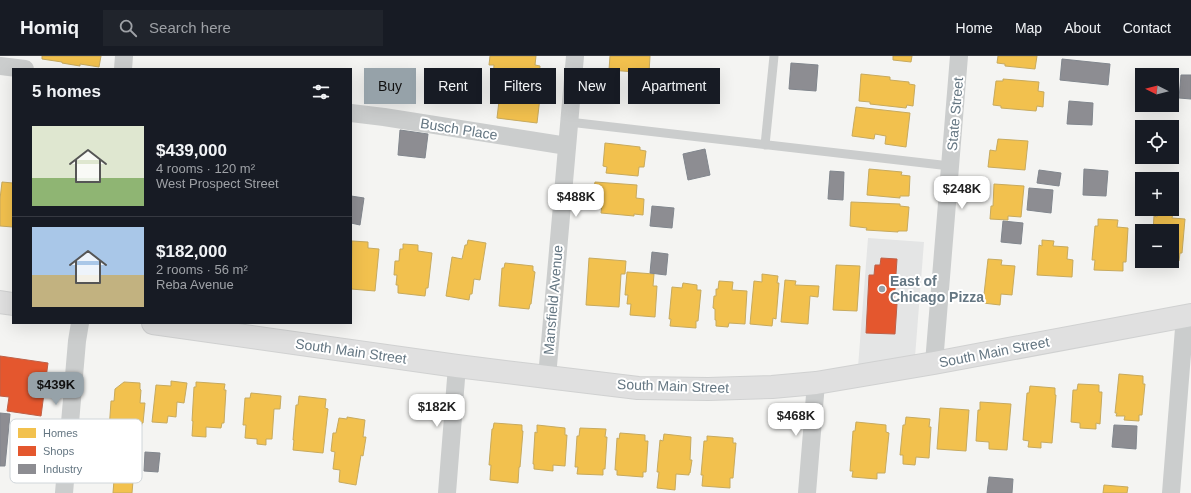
<!DOCTYPE html>
<meta charset="utf-8">
<style>
:root{--surface:#171b24;--page:#20242c;--text:#f1f3f6;--muted:#9ea1a6;--line:#363941;--accent:#96a2a9}
body{margin:0;font-family:Arial,sans-serif;background:var(--page);color:var(--text);height:100vh;display:flex;flex-direction:column;font-size:15px;white-space:nowrap}
*{box-sizing:border-box;margin:0}
p{font-size:13px;color:var(--muted)}
.icon{flex:none;width:22px;height:22px;fill:none;stroke:currentColor;stroke-width:2;stroke-linecap:round;stroke-linejoin:round}
.map{position:relative;flex:1;overflow:hidden}
.drawer{position:absolute;left:12px;top:12px;width:340px;height:256px;display:flex;flex-direction:column;background:var(--surface);border-radius:0px;box-shadow:0 4px 16px #0002}
.drawer>*{flex:none}
.hud{position:absolute;left:364px;top:12px;width:380px;height:36px;display:flex;gap:8px}
.needle{width:26px;rotate:276deg}
.controls{position:absolute;left:1135px;top:12px;display:grid;gap:8px}
.controls a{display:grid;place-items:center;width:44px;height:44px;border-radius:0px;background:var(--surface);box-shadow:0 4px 16px #0002;font-size:20px}
.price{position:absolute;translate:-50% -34px;padding:0 9px;border-radius:8px;background:#fff;color:#222;font-size:13px;line-height:26px;filter:drop-shadow(0 1px 2px #0008)}
.price::after{content:'';position:absolute;left:50%;top:24px;width:12px;height:9px;margin-left:-6px;background:inherit;clip-path:polygon(0 0,100% 0,50% 100%)}
.price.selected{background:var(--accent);color:#111}
ul{padding:0;list-style:none}
li{display:flex;align-items:center;gap:12px;height:100px;padding:0 20px}
li+li{border-top:1px solid var(--line)}
li span{display:grid;place-items:center;flex:none;width:112px;height:80px;border-radius:0px;color:#555}
li>.icon{margin-inline-start:auto}
span .icon{width:48px;height:48px;fill:#fffc;stroke-width:1}
li b{font-size:17px}
h2{display:flex;justify-content:space-between;align-items:center;height:48px;padding:0 20px;font-size:17px}
.pill{padding:0 14px;border-radius:0px;background:var(--surface);box-shadow:0 4px 16px #0002;font-size:14px;line-height:36px}
.pill.selected{background:var(--accent);color:#111}
header{display:flex;align-items:center;gap:24px;box-sizing:border-box;height:56px;padding:0 20px;background:var(--surface);border-bottom:1px solid var(--line)}
header strong{font-size:19px}
nav{display:flex;gap:22px;margin-inline-start:auto;font-size:14px}
.search{width:280px;height:36px;background:var(--page);display:flex;align-items:center;gap:10px;box-sizing:border-box;padding:0 14px;border-radius:0px;color:var(--muted);font-size:15px}
.map>svg:first-child{display:block}
.built{fill:#e4e5e5}
.homes{fill:#f2c14e;stroke:#c7aa5e}
.shops{fill:#e4572e;stroke:#be6047}
.industry{fill:#8d8d92;stroke:#81868d}
.lines{fill:none;stroke-linecap:round;stroke-linejoin:round}
.trunk-casing{stroke:#d0d1d1;stroke-width:24}
.service{stroke:#cbcdcd;stroke-width:9}
.minor{stroke:#cbcdcd;stroke-width:18}
.trunk{stroke:#e0e0e0;stroke-width:22}
.poi-dot{fill:#96a2a9;stroke:#fff;stroke-width:1.5}
.labels{text-anchor:middle;stroke-width:4;stroke-linejoin:round;paint-order:stroke}
.street-label{font-size:14px;fill:#647682;stroke:#fff}
.poi-label{font-size:14px;font-weight:bold;fill:#647682;stroke:#fff;text-anchor:start}
.key{fill:#fff;stroke:#d0d6da;stroke-width:1}
.key-label{font-size:11px;fill:#647682}
</style>
<header>
<strong>Homiq</strong>
<div class="search"><svg class="icon" aria-label="search" viewBox="0 0 24 24"><circle cx="10" cy="10" r="6"/><path d="M15 15l6 6"/></svg>Search here</div>
<nav><a>Home</a><a>Map</a><a>About</a><a>Contact</a></nav>
</header>
<div class="map">
<svg width="1191" height="437" viewBox="0 0 1191 437">
<rect width="100%" height="100%" fill="#f4f4f2"/>
<!-- built -->
<path class="built" d="M868,182l56,4 -9,115 -57,10z"/>
<!-- homes -->
<path class="homes" d="M42,0h59l-2,11 -19,-3v2l-18,-3v-1l-20,-3z
M490,0h46l-1,9 5,1 -1,13 -6,-1 -1,6 -39,-4 1,-15h-5z
M610,0h40l-1,17 -40,-3z
M893,0h19l-1,6 -18,-2z
M998,0h39l-2,13 -30,-3v-2l-8,-1z
M861,18l29,3v3l19,2v2l6,1 -2,21 -6,-1 -1,3 -36,-4v-2l-11,-1z
M1003,23l36,3 -1,9 6,1 -1,15 -6,-1 -1,5 -35,-3v-2l-8,-1 3,-24h7z
M501,28l40,5 -4,34 -40,-5z
M856,51l54,6 -4,34 -21,-3 1,-8 -11,-2 -1,5 -22,-3z
M998,83l30,2 -3,29 -37,-3 2,-17 6,1z
M605,87l35,4v3l6,1 -2,16h-5l-1,9 -32,-3 1,-6 -4,-1z
M869,113l33,3 -1,3 9,1 -1,20h-9v2l-33,-3z
M2,126l11,1v44l-13,-1v-27z
M595,126l42,3 -1,13 8,1 -1,16 -9,-1v2l-33,-3 2,-18 -10,-1z
M994,128l30,2 -3,31 -13,-1v4l-18,-1 1,-13h2z
M851,146l49,2v2l9,1 -2,24h-9v1l-32,-2 1,-2 -17,-2z
M1157,155l16,2 -1,5 13,1 -3,34h-2l-1,8 -7,-1v-29h-19l1,-15 3,1z
M1098,163l20,1 -1,7 11,1 -2,34h-3v9l-29,-1 1,-10h-3l3,-34h3z
M468,184l18,3 -6,37 -6,-1 -2,15h-2l-1,6 -23,-4 6,-39 10,2 3,-14h2z
M1042,184l12,1 -1,5 15,1 -1,12 6,1 -1,17 -35,-2 2,-30 3,1z
M352,185l16,1v6l11,1 -4,42 -24,-2z
M403,188l15,1v6l14,2 -4,35h-2l-1,8 -27,-3v-8h-2l1,-10h-3l1,-14h4l1,-12h3z
M589,202l37,3 -1,13h-4l-2,33 -33,-2z
M988,203l14,1 -1,5 14,1 -3,29 -11,-1 -1,11 -17,-2z
M505,207l28,3v5l2,1 -4,32h-1l-1,5 -30,-3 3,-38h2z
M836,209l24,1 -3,45 -24,-1z
M627,216l27,2 -1,12h4l-2,31 -25,-2 1,-11h-4l1,-9h-3z
M762,218l16,2 -1,7h2l-3,36 -3,-1 -1,8 -22,-2 4,-43 8,1z
M785,224l11,1 -1,4 24,1 -1,11 -8,-1 -2,28 -27,-2z
M719,225l14,1 -1,8 15,1 -2,33 -16,-1 -1,4 -12,-1v-6h-1v-11l-2,-1 1,-12h2v-7h2z
M683,227l14,2v5h4l-3,31h-2v7l-26,-2 1,-7h-2l3,-32 10,1z
M1119,318l24,2v8h2l-3,31h-3v6l-15,-1 1,-4h-9l1,-3h-2z
M171,325l16,2 -3,20 -7,-1 -1,15 -8,-1 -1,7 -15,-1 4,-37 15,1z
M124,326l16,1v6l1,1 -1,13h5l-2,20h-1l-3,23 -15,-1v-10l-10,-1 1,-2 -6,-1 2,-30h3l1,-12z
M196,326l29,2 -1,6h2l-2,33h-2l-1,5 -15,-1v10l-14,-1 1,-15h-1l2,-34h2z
M1078,328l21,1v7h3l-2,32 -4,-1v6l-16,-1v-5l-9,-1 2,-32h4z
M1030,330l25,2v7h1l-4,48 -11,-1v6l-13,-1 1,-6 -6,-1 4,-47h2z
M251,337l30,3 -1,13h-6l-2,30h-6v6l-9,-1v-5l-12,-1 1,-13h-3l2,-27h5z
M299,340l27,3 -1,9 3,1 -5,44 -30,-3 1,-10h-1l3,-35h2z
M980,346l31,2 -4,46 -18,-1v-7l-13,-1 2,-31h2z
M940,352l29,2 -3,41 -29,-2z
M347,361l18,3 -2,17h3l-3,19 -2,-1 -5,30 -17,-3 1,-12 -7,-1 2,-17 -4,-1 2,-18h3l3,-15 8,1z
M906,361l24,2 -1,8h2l-2,31 -13,-1 -1,8 -12,-1v-9h-3l3,-30h2z
M856,366l30,3v7l3,1 -4,40h-8v6l-25,-2 1,-6h-3l3,-40h2z
M494,367l28,2v6h1l-3,36h-1l-1,16 -28,-3 1,-15h-2l3,-36h1z
M537,369l28,3v7h2l-2,31 -12,-1v6l-19,-2v-5h-1l2,-32 2,1z
M580,372l26,1 -1,8h2l-2,32h-2v6l-26,-1 1,-7h-3l2,-31h2z
M620,377l25,2v6h3l-2,31h-3v5l-26,-2v-5h-2l2,-32 2,1z
M664,378l27,3 -1,23h2l-2,13h-1v2l-13,-1 -1,16 -18,-2 2,-16h-2l3,-32 3,1z
M707,380l26,2v5h3l-3,35h-3v10l-28,-2 1,-11h-2l3,-34h3z
M114,424l19,1 -1,12h-19z
M1104,429l24,2 -1,6h-24z"/>
<!-- shops -->
<path class="shops" d="M881,202l16,1 -3,45h3l-2,30 -29,-1 3,-58h5l1,-10h5z
M0,300l48,7 -7,53 -34,-5 2,-14 -9,-1z"/>
<!-- industry -->
<path class="industry" d="M1062,3l48,5 -2,21 -48,-5z
M791,7l27,2 -2,26 -27,-2z
M1181,19h10v24l-12,-1z
M1069,45l24,2 -1,22 -25,-1z
M400,74l28,4 -3,24 -27,-3z
M705,93l5,26 -22,5 -5,-26z
M1084,113l24,2 -2,25 -23,-1z
M1039,114l22,3 -2,13 -22,-3z
M830,115l14,1 -1,28 -15,-1z
M1029,132l24,2 -2,23 -24,-3z
M351,140l13,2 -4,27 -9,-2z
M652,150l22,2 -2,20 -22,-2z
M1003,165l20,2 -2,21 -20,-2z
M652,196l16,2 -2,21 -16,-2z
M0,357l10,1 -5,52h-5z
M1114,369l23,1 -1,23 -24,-2z
M145,396l15,1 -2,19 -14,-1z
M989,421l24,2 -1,14h-25z"/>
<g class="lines">
<!-- trunk casing -->
<g class="trunk-casing">
<path id="trunk" d="M0,246l13,2
M153,267l304,43 90,11 91,11 70,1 64,-2 44,-4 118,-20 257,-48"/>
</g>
<!-- service -->
<path class="service" d="M569,66l381,44
M765,89l9,-89"/>
<!-- minor -->
<path class="minor" d="M0,10l25,3
M123,13l1,-13
M351,57l33,4 183,29
M934,307l25,-307
M547,321l28,-321
M64,437l13,-152 3,-18
M447,437l10,-127
M807,437l9,-110
M1171,437l14,-177"/>
<!-- trunk -->
<use href="#trunk" class="trunk"/>
</g>
<!-- markers -->
<circle class="poi-dot" cx="882" cy="233" r="4"/>
<g class="labels">
<!-- street labels -->
<g class="street-label">
<text transform="translate(955 58) rotate(-85)" y="5">State Street</text>
<text transform="translate(459 73) rotate(9)" y="5">Busch Place</text>
<text transform="translate(553 244) rotate(-85)" y="5">Mansfield Avenue</text>
<text transform="translate(351 295) rotate(8)" y="5">South Main Street</text>
<text transform="translate(994 296) rotate(-11)" y="5">South Main Street</text>
<text transform="translate(673 330) rotate(2)" y="5">South Main Street</text>
</g>
<!-- poi labels -->
<g class="poi-label">
<text x="890" y="230">East of<tspan x="890" dy="16">Chicago Pizza</tspan></text>
</g>
</g>
<!-- legend -->
<rect x="10" y="363" width="132" height="64" rx="6" class="key"/>
<rect x="18" y="372" width="18" height="10" fill="#f2c14e"/>
<rect x="18" y="390" width="18" height="10" fill="#e4572e"/>
<rect x="18" y="408" width="18" height="10" fill="#8d8d92"/>
<g class="key-label">
<text x="43" y="381">Homes</text>
<text x="43" y="399">Shops</text>
<text x="43" y="417">Industry</text>
</g>
</svg>
<div class="controls">
<a><svg class="needle" viewBox="-14 -14 28 28"><path d="M0-13l5 13h-10z" fill="#e53935"/><path d="M0 13l5-13h-10z" fill="#9ea1a6"/></svg></a>
<a><svg class="icon" aria-label="locate" viewBox="0 0 24 24"><circle cx="12" cy="12" r="6"/><path d="M12 2v4M12 18v4M2 12h4M18 12h4"/></svg></a>
<a>+</a>
<a>−</a>
</div>
<b class="price" style="left:962px;top:154px">$248K</b>
<b class="price" style="left:576px;top:162px">$488K</b>
<b class="price selected" style="left:56px;top:350px">$439K</b>
<b class="price" style="left:437px;top:372px">$182K</b>
<b class="price" style="left:796px;top:381px">$468K</b>
<div class="hud">
<a class="pill selected">Buy</a>
<a class="pill">Rent</a>
<a class="pill">Filters</a>
<a class="pill">New</a>
<a class="pill">Apartment</a>
</div>
<section class="drawer">
<h2>5 homes<svg class="icon" aria-label="filters" viewBox="0 0 24 24"><path d="M4 7h16M4 17h16"/><circle cx="9" cy="7" r="2"/><circle cx="15" cy="17" r="2"/></svg></h2>
<ul>
<li><span style="background:linear-gradient(#dfe7d0 65%,#8fb573 0)"><svg class="icon" aria-label="home" viewBox="0 0 24 24"><path d="M3 11l9-7 9 7M6 9v11h12V9"/></svg></span><div><b>$439,000</b><p>4 rooms · 120 m²</p><p>West Prospect Street</p></div></li>
<li><span style="background:linear-gradient(#a9c7e8 60%,#c2b280 0)"><svg class="icon" aria-label="home" viewBox="0 0 24 24"><path d="M3 11l9-7 9 7M6 9v11h12V9"/></svg></span><div><b>$182,000</b><p>2 rooms · 56 m²</p><p>Reba Avenue</p></div></li>
</ul>
</section>
</div>
